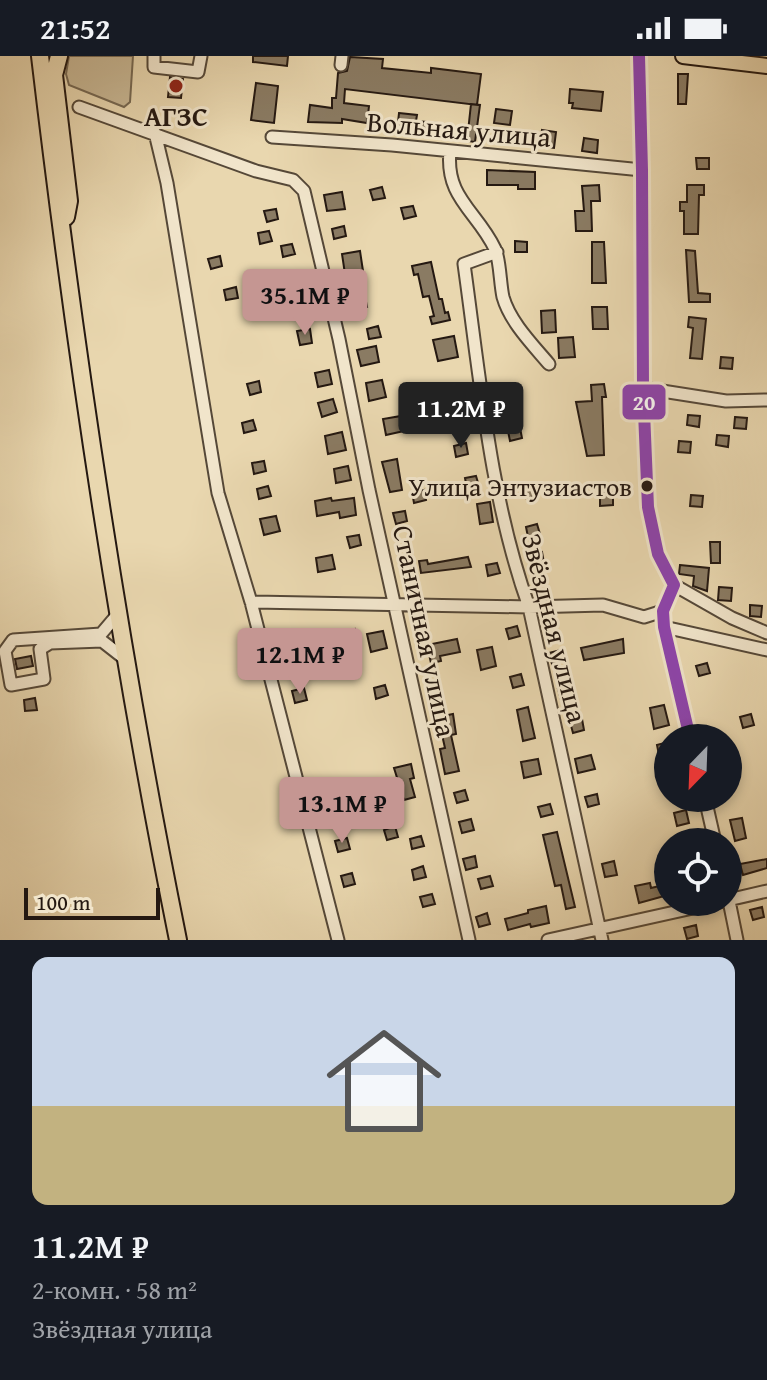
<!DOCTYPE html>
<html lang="ru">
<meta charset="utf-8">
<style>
:root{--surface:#171b24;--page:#20242c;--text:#f1f3f6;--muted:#9ea1a6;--accent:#c59692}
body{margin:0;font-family:"Gentium Book Plus",serif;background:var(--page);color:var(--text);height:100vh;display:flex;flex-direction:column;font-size:30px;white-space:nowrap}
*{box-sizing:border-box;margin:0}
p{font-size:26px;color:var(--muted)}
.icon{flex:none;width:44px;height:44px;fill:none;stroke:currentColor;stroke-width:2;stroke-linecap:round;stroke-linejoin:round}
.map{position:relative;height:884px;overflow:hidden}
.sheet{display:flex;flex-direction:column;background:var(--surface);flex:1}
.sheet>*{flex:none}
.needle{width:52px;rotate:203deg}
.controls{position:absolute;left:654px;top:668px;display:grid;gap:16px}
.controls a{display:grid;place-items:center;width:88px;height:88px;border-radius:50%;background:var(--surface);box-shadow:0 4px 12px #0003;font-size:40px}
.scale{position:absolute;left:24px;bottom:20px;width:136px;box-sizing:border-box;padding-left:8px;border:4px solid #241811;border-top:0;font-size:22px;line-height:28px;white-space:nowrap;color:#241811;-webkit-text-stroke:6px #f1e5cb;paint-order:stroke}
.price{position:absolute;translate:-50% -68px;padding:0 18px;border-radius:8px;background:var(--accent);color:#111;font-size:26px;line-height:52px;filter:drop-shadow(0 2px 4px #0008)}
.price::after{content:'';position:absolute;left:50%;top:48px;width:24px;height:18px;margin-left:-12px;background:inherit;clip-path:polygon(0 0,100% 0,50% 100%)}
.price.active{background:#222;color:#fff}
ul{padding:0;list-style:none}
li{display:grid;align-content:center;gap:16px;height:424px;padding:0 32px}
li span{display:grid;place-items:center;height:248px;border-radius:16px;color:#555}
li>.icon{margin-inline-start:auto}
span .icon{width:144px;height:144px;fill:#fffc;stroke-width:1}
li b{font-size:34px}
.status{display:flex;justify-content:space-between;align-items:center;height:56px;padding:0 40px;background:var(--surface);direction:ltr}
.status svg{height:22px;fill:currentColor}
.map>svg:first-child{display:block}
.green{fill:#c8b794;stroke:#766852;stroke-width:2}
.building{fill:#8a7b63;stroke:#241811;stroke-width:2}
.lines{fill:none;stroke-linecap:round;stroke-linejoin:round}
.minor-casing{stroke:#554838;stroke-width:15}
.major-casing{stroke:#241811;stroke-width:18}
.highway-casing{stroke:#241811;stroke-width:20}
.minor{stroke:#f1e5cb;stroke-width:11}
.major{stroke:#e9d7af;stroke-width:14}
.highway{stroke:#e9d7af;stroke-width:16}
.bus-1-casing{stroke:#f1e5cb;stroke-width:18}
.bus-1{stroke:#8e44ad;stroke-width:12}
.poi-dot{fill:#8f2418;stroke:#f1e5cb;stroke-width:3}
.bus-dot{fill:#241811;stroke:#f1e5cb;stroke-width:3}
.labels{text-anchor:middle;stroke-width:6;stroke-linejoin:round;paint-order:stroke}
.bus-label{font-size:26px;fill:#241811;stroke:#f1e5cb;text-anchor:end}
.poi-label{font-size:28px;font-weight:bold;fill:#241811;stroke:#f1e5cb}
.street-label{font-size:28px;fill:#241811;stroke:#f1e5cb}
.line-badge{stroke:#f1e5cb;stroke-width:3}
.badge-label{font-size:22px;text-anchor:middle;font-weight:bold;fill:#fff}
</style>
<div class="status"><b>21:52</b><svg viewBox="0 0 49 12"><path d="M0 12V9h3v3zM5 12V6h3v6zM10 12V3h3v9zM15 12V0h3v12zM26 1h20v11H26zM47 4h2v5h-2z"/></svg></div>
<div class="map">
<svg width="767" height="884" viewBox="0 0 767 884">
<rect width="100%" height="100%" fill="#e9d7af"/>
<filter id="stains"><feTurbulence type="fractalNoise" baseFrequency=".0025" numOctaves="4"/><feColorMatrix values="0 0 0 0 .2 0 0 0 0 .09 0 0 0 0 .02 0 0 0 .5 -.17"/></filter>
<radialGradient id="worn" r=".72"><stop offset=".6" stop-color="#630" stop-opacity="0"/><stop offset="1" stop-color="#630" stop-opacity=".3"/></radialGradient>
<!-- green -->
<path class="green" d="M69,0h64l-3,46 -6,5 -55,-22 -3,-11z"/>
<!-- building -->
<path class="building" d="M253,0h35l-1,10 -34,-4z
M350,1l33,2 -1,9 49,5v-5l50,6 -4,31 -132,-16 -1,14 25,3 -2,17 -25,-4v4l-34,-1 2,-17 22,3v-10h4l2,-25 9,-2z
M678,18h10l-2,30h-8z
M170,21l13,2 -2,19 -13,-1z
M256,27l22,3 -4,37 -23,-3z
M570,33l33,3 -2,19 -29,-3 1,-5h-4z
M471,48l9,1 -5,37 -8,-1z
M496,53l16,2 -2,14 -16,-2z
M399,57l18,2 -1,6 21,2 -2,14 -38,-5z
M542,74l14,2 -2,16 -15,-2z
M584,82l14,2 -1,13 -15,-2z
M696,102h13v11h-12z
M487,114l48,2v17h-17v-4h-31z
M599,129l1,16h-9l1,30h-16l-1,-20h9l-2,-25z
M687,129h17v10h-5l-1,39h-14v-23h-4v-9h7z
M382,131l3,11 -12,2 -3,-10z
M342,136l3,17 -18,2 -3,-16z
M413,150l3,10 -12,3 -3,-11z
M276,153l2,10 -11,3 -3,-11z
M344,170l2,10 -12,3 -2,-10z
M269,175l3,10 -12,3 -2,-11z
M515,185l12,1v10h-12z
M592,186h12l2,41h-14z
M292,188l3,10 -12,3 -2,-11z
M686,194l9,1 3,42 12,1v8h-21z
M360,195l3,20 -18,3 -3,-20z
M220,200l2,10 -11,3 -3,-10z
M431,206l8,37h3l3,14 3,-1 2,8 -18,4 -2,-7 4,-1 -5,-20 -6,1 -5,-23 -4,1 -2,-9z
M236,231l2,11 -12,2 -2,-10z
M307,235l6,29 -12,2 -6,-29z
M364,235l3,16 -20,4 -4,-16z
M592,251h15l1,22h-15z
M555,254l1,22 -14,1 -1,-22z
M689,261l17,2 -4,40 -12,-1 3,-30 -5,-1z
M378,270l3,11 -12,2 -2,-10z
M310,273l2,14 -12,2 -3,-14z
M454,280l4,21 -20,4 -5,-21z
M573,281l2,20 -16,1 -1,-20z
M376,290l3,16 -18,4 -4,-16z
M721,301l12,1 -1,11 -12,-1z
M329,314l3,14 -14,3 -3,-14z
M382,324l4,17 -17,4 -3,-18z
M259,325l2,11 -11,3 -3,-11z
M604,328l2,13h-4l2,58 -17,1 -11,-54 16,-1 -1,-16z
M516,332l2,10 -12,3 -2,-11z
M333,343l4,13 -15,5 -4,-14z
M456,355l3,11 -12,2 -2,-10z
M688,359l12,1 -1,11 -12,-2z
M401,360l3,15 -18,4 -3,-16z
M735,361l12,1 -1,11 -12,-1z
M253,364l3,10 -12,3 -2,-10z
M520,372l2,10 -12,3 -2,-10z
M342,376l4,18 -18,4 -3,-18z
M717,379l12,1 -1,11 -12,-2z
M679,385l12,1 -1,11 -12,-1z
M466,387l2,11 -12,3 -2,-11z
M397,403l5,31 -12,2 -8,-30z
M264,405l2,10 -12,3 -2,-11z
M348,410l3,14 -15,3 -2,-14z
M476,420l3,10 -12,3 -2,-11z
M535,429l2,11 -11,2 -3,-10z
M268,430l3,10 -12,3 -2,-10z
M424,434l2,10 -12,3 -2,-11z
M613,436v13l-13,1v-13z
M691,439l12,1 -1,11 -12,-1z
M331,442l1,3 22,-3 2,17 -16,3 -1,-6 -22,4 -2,-15z
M490,446l3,20 -13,2 -3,-20z
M405,455l2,10 -11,3 -3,-11z
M276,460l4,15 -16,4 -4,-16z
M537,468l3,10 -12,3 -2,-10z
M359,479l2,10 -11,3 -3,-11z
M710,486h10v21h-9z
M542,496l2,11 -12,3 -2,-11z
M332,499l3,14 -17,3 -2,-14z
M468,501l3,10 -50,6 -2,-12 8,-1 1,4z
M497,507l3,10 -12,3 -2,-11z
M680,509l29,3 -2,23 -14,-5 1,-10 -15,-2z
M719,531l13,1 -1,13 -13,-1z
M750,549l12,1 -1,11 -11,-1z
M517,570l3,10 -11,3 -3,-10z
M355,573l3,13 -14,2 -2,-13z
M383,575l4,17 -16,4 -4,-18z
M457,583l3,13 -20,4 1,5 -10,2 -4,-18z
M623,583l1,14 -40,7 -3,-12z
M492,591l4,19 -15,4 -4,-20z
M561,594l3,10 -12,4 -3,-11z
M304,596l3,11 -11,3 -3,-11z
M31,600l2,10 -16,3 -2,-10z
M707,607l3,10 -11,3 -3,-10z
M521,618l3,11 -11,3 -3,-11z
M385,629l3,10 -12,4 -2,-11z
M570,630l3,10 -12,4 -3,-11z
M304,632l3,12 -12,3 -3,-12z
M35,642l2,12 -12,1 -1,-11z
M664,649l5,20 -15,4 -4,-21z
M528,651l7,31 -12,3 -6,-31z
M453,658l3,20 -5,1 8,36 -14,3 -5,-25 5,-1 -7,-31z
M751,658l3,11 -11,3 -3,-11z
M582,663l2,11 -11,3 -3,-11z
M668,686v17l-8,1 -3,-15z
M591,699l4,14 -17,4 -3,-14z
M538,703l3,15 -17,4 -3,-16z
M411,708l3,14 -4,1 5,18 -11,3 -10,-32z
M465,734l3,10 -11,3 -3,-10z
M597,738l2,10 -11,3 -3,-10z
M550,748l3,10 -12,3 -3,-10z
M686,754l3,13 -12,3 -3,-13z
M339,757l3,11 -11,3 -3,-10z
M742,762l4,20 -11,3 -5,-21z
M471,763l3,11 -12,3 -3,-11z
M395,770l3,11 -11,3 -3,-10z
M557,776l18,75 -9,2 -5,-24 -6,1 -12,-51z
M421,780l3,10 -12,3 -2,-10z
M347,782l3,11 -12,3 -3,-11z
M475,800l2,11 -11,3 -3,-11z
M767,803v9l-24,7 -3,-11z
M614,805l3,14 -12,2 -3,-13z
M423,810l3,11 -12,3 -2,-10z
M352,817l3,11 -11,3 -3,-11z
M490,820l3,10 -12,3 -3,-10z
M650,827l1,5 17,-4v11l-29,8 -4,-17z
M432,838l3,10 -12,3 -3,-10z
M546,850l3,17 -18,4 -1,-3 -22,6 -3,-11 23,-6v-3z
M762,851l2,10 -11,3 -3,-10z
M487,857l3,11 -11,3 -3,-10z
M696,869l2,11 -11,3 -3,-11z"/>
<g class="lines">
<!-- minor casing -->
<g class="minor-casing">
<path id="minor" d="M154,0v11l44,5 3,-16
M639,0l3,114 1,218 5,119 10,47 16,31 -11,26 1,16 26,111
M341,9l1,-9
M79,51l177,64 37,9 11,11 35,148 30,151 100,450
M155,77l12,50 51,310 33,109 87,338
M272,81l120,8 250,25
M450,95c-5,47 27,60 45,98 5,10 5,35 8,48 7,25 30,48 46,67
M497,196l-33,12c16,114 26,234 65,343l73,333
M643,332l83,13 41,-1
M674,529l58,33 35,15
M251,546l278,5 74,-2 41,12 19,-6
M118,558l-17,20 -88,6 -8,11 6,34 33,-6 -4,-30 10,-6 52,-2 23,18
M664,571l103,23
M705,742l10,44
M728,840l9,44
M728,844l39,-9
M548,884l172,-38"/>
</g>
<!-- major casing -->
<g class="major-casing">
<path id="major" d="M683,0l84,10"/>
</g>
<!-- highway casing -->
<g class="highway-casing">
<path id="highway" d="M40,0c35,296 79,592 138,884
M59,0l-5,19 15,126 -3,16"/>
</g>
<!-- minor -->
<use href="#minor" class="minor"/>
<!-- major -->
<use href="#major" class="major"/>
<!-- highway -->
<use href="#highway" class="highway"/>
<!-- bus-1 casing -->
<g class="bus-1-casing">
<path id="bus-1" d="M639,0l3,114 1,218 5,119 10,47 16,31 -11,26 1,16 26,111"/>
</g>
<!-- bus-1 -->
<use href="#bus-1" class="bus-1"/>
</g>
<!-- markers -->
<circle class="poi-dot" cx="176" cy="30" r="8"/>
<circle class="bus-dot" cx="647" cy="430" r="7"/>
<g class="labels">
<!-- bus labels -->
<g class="bus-label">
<text x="632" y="440">Улица Энтузиастов</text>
</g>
<!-- poi labels -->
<g class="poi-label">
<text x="176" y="70">АГЗС</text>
</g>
<!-- street labels -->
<g class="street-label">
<text transform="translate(459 73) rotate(5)" y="10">Вольная улица</text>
<text transform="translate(555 572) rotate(76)" y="10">Звёздная улица</text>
<text transform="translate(425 575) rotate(78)" y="10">Станичная улица</text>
</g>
</g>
<rect class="line-badge" x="621" y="327" width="46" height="38" rx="8" fill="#8e44ad"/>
<g class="badge-label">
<text x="644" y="354">20</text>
</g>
<rect width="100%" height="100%" filter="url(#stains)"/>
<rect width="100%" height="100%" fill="url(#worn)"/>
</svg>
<div class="controls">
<a><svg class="needle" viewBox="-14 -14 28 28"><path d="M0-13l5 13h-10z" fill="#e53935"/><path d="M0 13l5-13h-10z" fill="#9ea1a6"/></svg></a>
<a><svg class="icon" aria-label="locate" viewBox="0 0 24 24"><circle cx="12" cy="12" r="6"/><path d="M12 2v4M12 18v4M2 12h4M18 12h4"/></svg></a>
</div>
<div class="scale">100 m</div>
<b class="price" style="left:305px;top:281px">35.1M ₽</b>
<b class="price active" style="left:461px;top:394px">11.2M ₽</b>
<b class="price" style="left:300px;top:640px">12.1M ₽</b>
<b class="price" style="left:342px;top:789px">13.1M ₽</b>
</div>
<section class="sheet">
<ul>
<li><span style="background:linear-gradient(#c9d6e8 60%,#c2b280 0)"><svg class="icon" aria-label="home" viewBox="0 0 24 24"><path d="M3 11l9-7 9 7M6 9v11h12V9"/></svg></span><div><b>11.2M ₽</b><p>2-комн. · 58 m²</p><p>Звёздная улица</p></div></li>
</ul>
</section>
